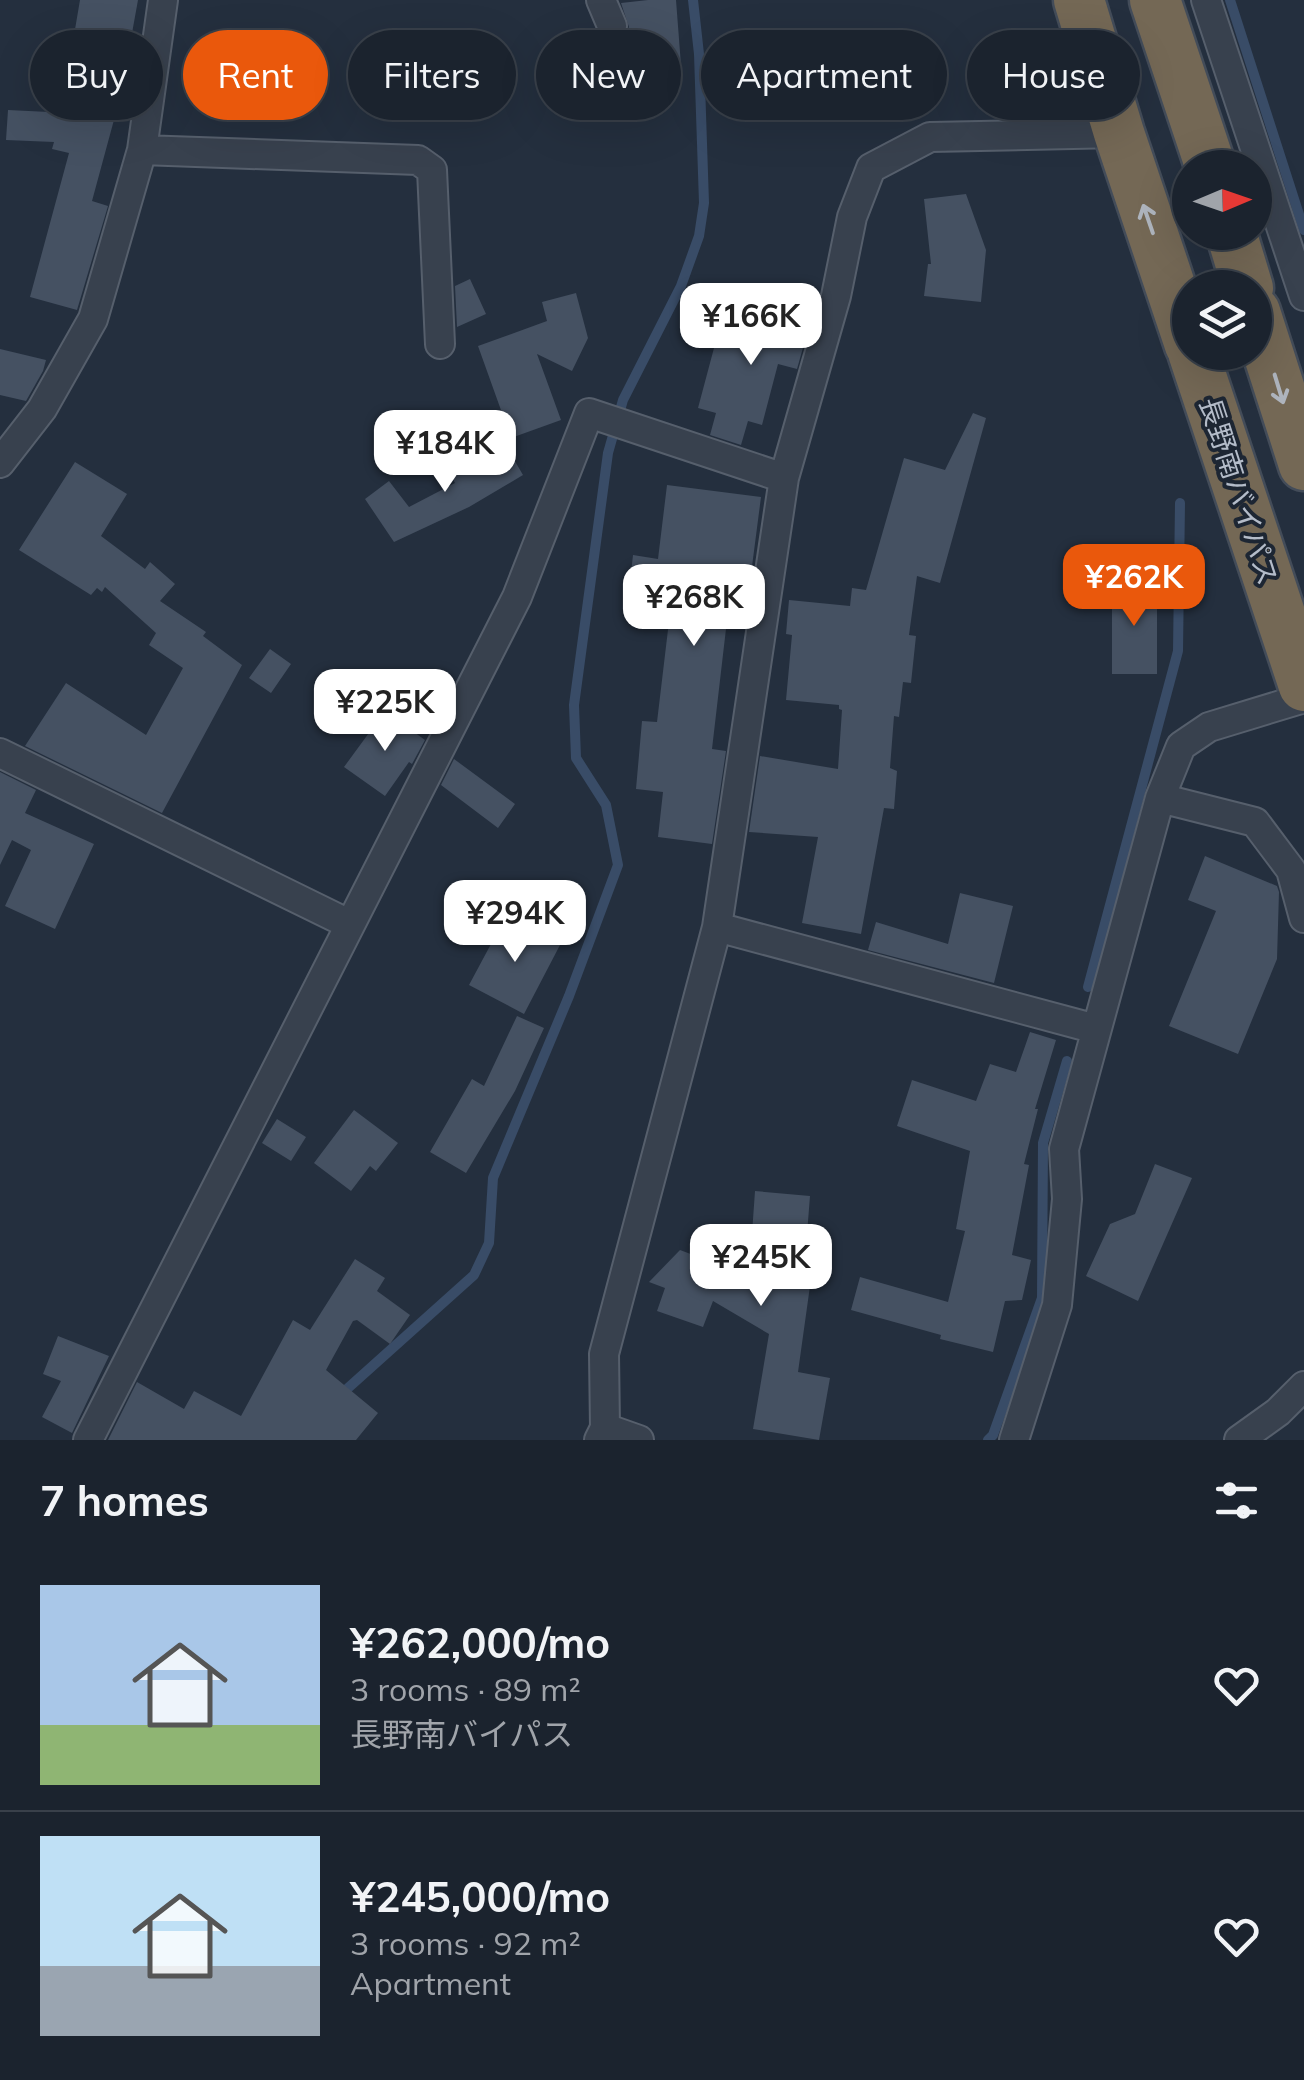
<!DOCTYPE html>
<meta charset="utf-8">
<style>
:root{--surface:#1b232e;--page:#242b36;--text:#f1f3f6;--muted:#a0a4aa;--line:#39404a;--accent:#ea580c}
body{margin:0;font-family:Mulish,"Noto Sans JP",sans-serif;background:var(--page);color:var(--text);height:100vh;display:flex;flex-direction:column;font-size:38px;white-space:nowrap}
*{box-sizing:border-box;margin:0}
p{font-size:32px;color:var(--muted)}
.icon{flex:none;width:55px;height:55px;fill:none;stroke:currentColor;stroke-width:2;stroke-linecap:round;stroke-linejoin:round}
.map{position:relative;height:1440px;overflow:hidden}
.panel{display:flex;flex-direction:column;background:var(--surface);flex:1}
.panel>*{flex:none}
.top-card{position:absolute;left:30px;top:30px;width:1245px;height:90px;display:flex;gap:20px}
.needle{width:65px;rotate:88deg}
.tools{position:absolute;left:1172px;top:150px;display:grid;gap:20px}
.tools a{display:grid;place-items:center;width:100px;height:100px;border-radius:50%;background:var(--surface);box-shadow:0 10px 40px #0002,0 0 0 2px var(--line);font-size:50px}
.price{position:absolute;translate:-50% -85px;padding:0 22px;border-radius:20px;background:#fff;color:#222;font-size:32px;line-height:65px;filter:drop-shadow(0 2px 5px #0008)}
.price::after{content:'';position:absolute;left:50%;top:60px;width:30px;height:22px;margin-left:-15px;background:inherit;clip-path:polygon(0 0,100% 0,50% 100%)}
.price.selected{background:var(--accent);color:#fff}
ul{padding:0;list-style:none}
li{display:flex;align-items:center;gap:30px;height:250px;padding:0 40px}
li+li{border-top:2px solid var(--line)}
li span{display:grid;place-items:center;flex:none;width:280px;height:200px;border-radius:0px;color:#555}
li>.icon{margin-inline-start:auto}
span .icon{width:120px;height:120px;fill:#fffc;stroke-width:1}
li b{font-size:42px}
h2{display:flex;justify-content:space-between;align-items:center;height:120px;padding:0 40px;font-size:42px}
.chip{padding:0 35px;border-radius:45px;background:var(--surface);box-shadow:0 10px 40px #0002,0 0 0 2px var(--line);font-size:35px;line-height:90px}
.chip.selected{background:var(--accent);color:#fff}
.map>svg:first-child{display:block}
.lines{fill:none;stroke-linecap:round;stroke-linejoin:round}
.stream{stroke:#394c67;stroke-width:10}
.building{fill:#455162}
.street-casing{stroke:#565f6c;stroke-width:32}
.highway-casing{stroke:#434c59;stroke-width:55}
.street{stroke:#38414e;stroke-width:28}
.highway{stroke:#746855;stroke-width:50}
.oneway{stroke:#aeb4bd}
.labels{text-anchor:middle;stroke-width:8;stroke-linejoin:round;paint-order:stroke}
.street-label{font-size:28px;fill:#b4bcc9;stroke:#1d2633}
</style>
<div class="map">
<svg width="1304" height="1440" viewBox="0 0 1304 1440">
<rect width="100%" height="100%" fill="#242f3e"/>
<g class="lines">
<!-- stream -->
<path class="stream" d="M1230,0l74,230
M1088,987l90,-336 2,-148
M338,1397l136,-122 15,-32 4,-65 76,-182 49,-131 -12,-60 -30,-47 -2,-53 34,-252 15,-53 58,-114 18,-50 5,-33 -5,-149 -6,-54
M988,1440l5,-5 49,-137 1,-155 24,-82"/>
</g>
<!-- building -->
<path class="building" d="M80,0h58l-17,94 -29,107 16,5 -31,104 -47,-13 39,-144 -17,-4 2,-7 -48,-2 2,-30 41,2 10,-55 13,-10z
M648,0h28l6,78 -56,5 -3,-44 6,-12 -8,-24z
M966,194l20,56 -5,52 -57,-6 4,-32h3l-7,-65z
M470,279l16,35 -29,13 -2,-41z
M576,293l12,45 -16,33 -35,-17 24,66 -50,18 -33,-92 69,-25 -5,-19z
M770,301l43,11 -16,57 -19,-5 -16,61 -14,-4 -7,24 -31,-10 6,-22 -18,-5 24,-90 40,11z
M0,349l46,11 -3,11 -17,30 -26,-6z
M973,413l13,5 -46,165 -23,-7 -8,59 7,1 -5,47 -8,-1 -4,35 -5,-1 -4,52 7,3 -3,38 -10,-1 -23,126 -59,-11 16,-86 -69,-5 11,-76 78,13 4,-59 -3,-1v-4l-53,-5 6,-65 -6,-1 3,-34 61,6 2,-18 14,2 38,-132 41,12z
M505,444l18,31 -54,32 -75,35 -29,-43 24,-18 20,26 46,-24 -4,-7z
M75,462l52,32 -26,42 44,33 5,-7 25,22 -15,17 46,31 -3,4 39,29 -80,148 -137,-67 41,-63 80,52 37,-67 -34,-23 7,-12 -51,-46 -3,5 -5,-4 -6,7 -72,-45z
M667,485l94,12 -14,108 -18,-2 -17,146 14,2 -14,93 -54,-7 5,-45 -27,-3 6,-68 15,1 15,-126 -43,-5 4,-36 25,4z
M1112,584h45v90h-45z
M270,649l21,15 -20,29 -22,-15z
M385,711l40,29 -13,24 -3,-2 -24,34 -41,-29z
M454,759l61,45 -17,24 -57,-43z
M0,772l36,18 -11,23 69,31 -39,85 -50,-23 26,-56 -19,-10 -12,25z
M1205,856l72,30 2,6 -2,67 -39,95 -69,-28 47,-115 -28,-11z
M960,893l53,13 -19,77 -126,-33 8,-28 72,22z
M506,916l54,29 -36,69 -55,-29z
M517,1016l27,12 -29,63 -49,82 -36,-21 42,-73 12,7z
M1030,1032l26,8 -21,69h3l-14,55 5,1 -17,90 19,5 -9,40 -17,1 -12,51 -53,-13 1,-4 -90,-25 9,-33 88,25 17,-71 -9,-2 14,-78 -73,-25 15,-46 64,21 14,-37 26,8z
M354,1110l44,33 -22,28 -6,-5 -19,25 -37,-28z
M277,1119l29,18 -15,24 -29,-18z
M1155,1164l37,14 -54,123 -52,-25 24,-52 25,-10z
M755,1191l55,5 -7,89 7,1 -12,86 32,6 -11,62 -66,-11 16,-95 -56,-33 -10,26 -46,-16 8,-23 -16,-6 31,-32 69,26z
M355,1259l30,19 -8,13 33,24 -20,29 -33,-24 -4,1 -27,49 52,43 -22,27h-248l29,-58 47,27 10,-18 47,25 52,-96 17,10z
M58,1336l51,20 -37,77 -30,-16 19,-36 -18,-7z"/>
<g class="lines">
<!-- street casing -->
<g class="street-casing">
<path id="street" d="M601,0l11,26
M1206,0l98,296
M142,150l276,10 14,10 8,174
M0,463l42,-54 51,-90 49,-169 21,-150
M0,753l349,171
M1160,798l95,24 36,48 13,48
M1096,1029l-379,-102 67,-449 52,-182 16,-79 19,-49 59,-31 189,-4
M605,1428l34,12
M88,1440l429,-843 72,-184 195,65
M599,1440l6,-12 -1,-74 113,-427
M1014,1440l43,-135 10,-106 -3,-50 96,-351 21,-52 28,-19 95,-29
M1239,1440l39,-28 26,-26"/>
</g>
<!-- highway casing -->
<g class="highway-casing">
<path id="highway" d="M1079,0l40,133 71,212
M1155,0l56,168
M1231,232l17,56
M1255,312l49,153
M1193,352l111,334"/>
</g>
<!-- street -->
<use href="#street" class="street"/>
<!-- highway -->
<use href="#highway" class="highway"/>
</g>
<!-- one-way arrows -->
<defs><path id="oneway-shaft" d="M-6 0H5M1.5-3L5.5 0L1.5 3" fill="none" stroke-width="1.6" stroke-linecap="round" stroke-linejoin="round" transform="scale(2.5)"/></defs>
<g class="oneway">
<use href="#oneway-shaft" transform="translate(1148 219) rotate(-109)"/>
<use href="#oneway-shaft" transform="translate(1279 389) rotate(73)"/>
</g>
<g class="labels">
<!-- street labels -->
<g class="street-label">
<text transform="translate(1239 491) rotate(72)" y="10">長野南バイパス</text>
</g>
</g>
</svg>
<div class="tools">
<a><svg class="needle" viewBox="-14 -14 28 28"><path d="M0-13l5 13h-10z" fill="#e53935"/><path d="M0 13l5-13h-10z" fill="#a0a4aa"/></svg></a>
<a><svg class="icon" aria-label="layers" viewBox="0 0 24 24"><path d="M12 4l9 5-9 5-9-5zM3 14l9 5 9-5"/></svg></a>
</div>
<b class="price" style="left:751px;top:368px">¥166K</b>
<b class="price" style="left:445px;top:495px">¥184K</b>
<b class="price selected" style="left:1134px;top:629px">¥262K</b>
<b class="price" style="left:694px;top:649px">¥268K</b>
<b class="price" style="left:385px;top:754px">¥225K</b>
<b class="price" style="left:515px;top:965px">¥294K</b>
<b class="price" style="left:761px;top:1309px">¥245K</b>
<div class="top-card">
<a class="chip">Buy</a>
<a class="chip selected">Rent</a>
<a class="chip">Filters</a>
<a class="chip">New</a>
<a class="chip">Apartment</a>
<a class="chip">House</a>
</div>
</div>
<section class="panel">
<h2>7 homes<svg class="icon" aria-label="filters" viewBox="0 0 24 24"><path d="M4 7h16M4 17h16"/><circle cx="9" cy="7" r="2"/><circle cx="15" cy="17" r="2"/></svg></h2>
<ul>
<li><span style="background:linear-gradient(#a9c7e8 70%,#8fb573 0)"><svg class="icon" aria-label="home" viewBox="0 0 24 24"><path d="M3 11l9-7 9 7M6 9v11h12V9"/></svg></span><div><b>¥262,000/mo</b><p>3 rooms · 89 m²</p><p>長野南バイパス</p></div><svg class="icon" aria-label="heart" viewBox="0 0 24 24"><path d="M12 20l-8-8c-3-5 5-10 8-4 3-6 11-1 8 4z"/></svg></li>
<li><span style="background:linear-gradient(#bfe0f5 65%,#9aa5b1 0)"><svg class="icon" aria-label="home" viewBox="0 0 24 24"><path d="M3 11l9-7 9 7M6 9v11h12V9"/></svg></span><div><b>¥245,000/mo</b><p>3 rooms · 92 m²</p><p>Apartment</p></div><svg class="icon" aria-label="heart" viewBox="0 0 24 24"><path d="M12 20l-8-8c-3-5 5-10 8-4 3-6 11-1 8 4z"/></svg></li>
</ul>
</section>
